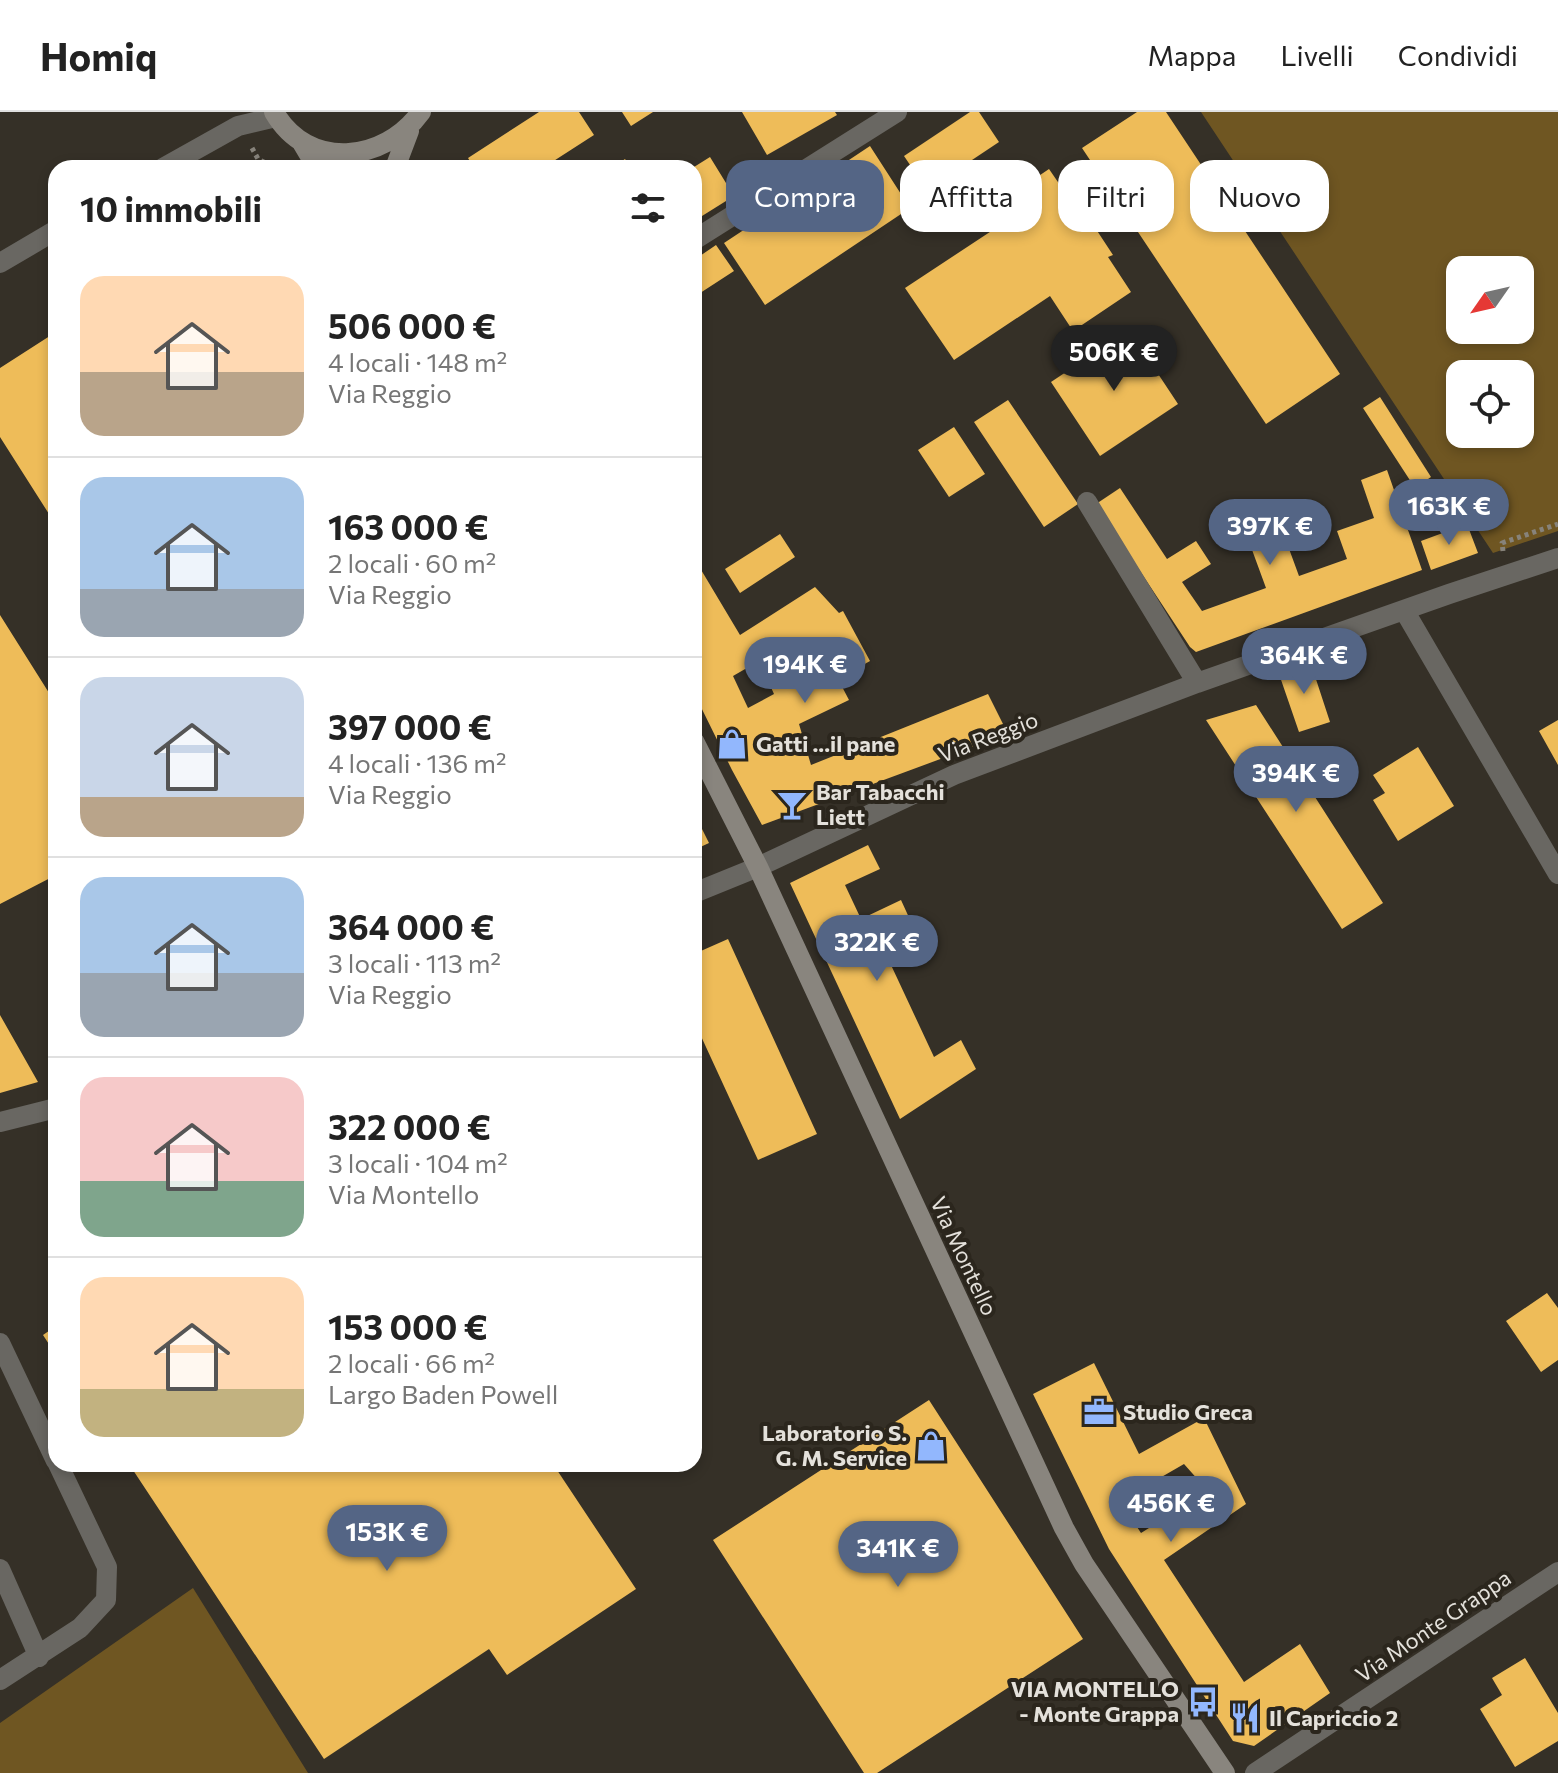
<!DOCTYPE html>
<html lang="it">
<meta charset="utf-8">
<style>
:root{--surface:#fff;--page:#f6f6f6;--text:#222;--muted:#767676;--line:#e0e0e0;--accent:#546585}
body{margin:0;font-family:Commissioner,sans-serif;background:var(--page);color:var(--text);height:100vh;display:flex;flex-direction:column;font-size:30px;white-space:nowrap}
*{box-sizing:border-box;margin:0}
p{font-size:26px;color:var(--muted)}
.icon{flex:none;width:44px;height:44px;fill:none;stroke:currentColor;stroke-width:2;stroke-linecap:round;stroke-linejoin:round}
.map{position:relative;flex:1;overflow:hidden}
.drawer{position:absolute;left:48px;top:48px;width:654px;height:1312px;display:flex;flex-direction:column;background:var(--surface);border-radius:24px;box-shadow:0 4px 12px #0003}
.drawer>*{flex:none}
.banner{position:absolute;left:726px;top:48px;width:712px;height:72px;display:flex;gap:16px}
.needle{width:52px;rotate:236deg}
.controls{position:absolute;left:1446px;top:144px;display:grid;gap:16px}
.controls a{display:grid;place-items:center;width:88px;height:88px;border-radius:16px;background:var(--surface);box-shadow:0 4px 12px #0003;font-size:40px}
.price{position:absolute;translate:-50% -68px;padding:0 18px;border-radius:28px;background:var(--accent);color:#fff;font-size:26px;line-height:52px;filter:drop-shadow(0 2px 4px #0008)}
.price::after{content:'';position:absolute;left:50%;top:48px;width:24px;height:18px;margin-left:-12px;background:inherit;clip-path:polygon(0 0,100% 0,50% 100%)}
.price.selected{background:#222;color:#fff}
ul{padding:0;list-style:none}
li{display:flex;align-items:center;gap:24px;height:200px;padding:0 32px}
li+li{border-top:2px solid var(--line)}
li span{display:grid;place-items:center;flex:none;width:224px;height:160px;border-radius:24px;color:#555}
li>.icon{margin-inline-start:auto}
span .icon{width:96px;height:96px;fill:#fffc;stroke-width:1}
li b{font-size:34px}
h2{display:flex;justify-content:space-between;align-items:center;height:96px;padding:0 32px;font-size:34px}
.tag{padding:0 28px;border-radius:24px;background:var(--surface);box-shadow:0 4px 12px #0003;font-size:28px;line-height:72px}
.tag.selected{background:var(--accent);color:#fff}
header{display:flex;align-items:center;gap:48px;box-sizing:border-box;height:112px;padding:0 40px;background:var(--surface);border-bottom:2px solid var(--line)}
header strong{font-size:38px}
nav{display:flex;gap:44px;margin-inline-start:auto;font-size:28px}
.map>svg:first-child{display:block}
.green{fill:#6f5622;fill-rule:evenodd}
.building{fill:#eebc59;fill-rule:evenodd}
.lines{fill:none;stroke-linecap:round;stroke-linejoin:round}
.path{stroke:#87837b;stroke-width:5;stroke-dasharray:4 4;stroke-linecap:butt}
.street{stroke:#696762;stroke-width:20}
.secondary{stroke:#89857e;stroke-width:20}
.labels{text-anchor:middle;stroke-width:8;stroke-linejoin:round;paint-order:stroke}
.street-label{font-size:22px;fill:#e4e1db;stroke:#2b261d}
.poi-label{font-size:22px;font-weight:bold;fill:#e4e1db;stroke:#2b261d;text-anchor:start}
</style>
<header>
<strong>Homiq</strong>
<nav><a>Mappa</a><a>Livelli</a><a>Condividi</a></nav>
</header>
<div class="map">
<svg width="1558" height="1661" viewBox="0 0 1558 1661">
<rect width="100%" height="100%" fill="#353027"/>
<!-- green -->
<path class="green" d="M1201,0h357v419l-65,22zM1520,158v60h-60v-60zM1520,262v60h-60v-60z
M193,1476l115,185h-308v-50z"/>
<!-- building -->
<path class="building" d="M539,0h40l15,23 -45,29 3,4h-78l-6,-10z
M622,0h31l-22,14z
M742,0h93l2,3 -70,40z
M970,0h9l20,30 -72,48 -23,-34z
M1137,0h29l174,262 -74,50 -184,-276z
M870,34l40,62 -145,97 -41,-62z
M710,45l24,39 -40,25v-54z
M625,47l6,9h-19z
M1049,57l11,16 5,-3 48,73 -5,2 23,35 -58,39 -23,-35 -96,64 -49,-72 97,-64 -11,-16z
M716,133l18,26 -40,26v-37z
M1129,218l49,74 -78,52 -49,-74z
M56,220v193l-56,-88v-69z
M1380,285l51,80 -16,11 -52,-80z
M1008,288l70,104 -34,23 -70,-105z
M954,315l31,47 -36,23 -31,-47z
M1387,358l35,100 -226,82 -6,-5 -94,-143 24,-16 47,71 29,-18 15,23 -29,18 20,29 64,-23 -26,-71 33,-12 26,71 48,-17 -10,-28 37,-13 -13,-38z
M1467,412l11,29 -47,17 -10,-29z
M780,422l15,23 -55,36 -15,-24z
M694,446l46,77 75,-48 24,26 4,-2 27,50 -32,18 11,21 -50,24 12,41 177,-71 20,40 -246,91 -30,-55 -38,-77zM759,549l15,33 -26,14 -15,-32z
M0,503l56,89v171l-56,29z
M1310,549l20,61 -31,10 -21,-61z
M1256,593l127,198 -41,26 -136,-209z
M1558,608v45l-19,-34z
M1418,635l36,59 -56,35 -25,-41 12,-7 -12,-18z
M694,701l15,30 -15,7z
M868,733l12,24 -35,16 16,34 40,-19 16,35 -33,15 50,107 27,-17 15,29 -76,50 -110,-236z
M728,827l89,195 -59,26 -64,-139v-67z
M0,903l38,67 -38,11z
M1547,1181l11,15v52l-17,12 -35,-51z
M56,1214v29l-13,-20z
M1094,1251l45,91 65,-36 42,86 -82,56 80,122 56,-38 30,49 -76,53 -21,-5 -124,-192 -76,-155zM1184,1352l24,27 -67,42 -21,-32z
M929,1288l154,239 -206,134h-13l-151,-233z
M129,1352h424l83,125 -129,86 -18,-26 -165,110z
M1525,1546l33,55v28l-43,26 -35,-58 22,-14 -10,-17z"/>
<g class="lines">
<!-- path -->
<path class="path" d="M252,36l6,11 17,9
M1503,439l-1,-8 56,-19"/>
<!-- street -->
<path class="street" d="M163,56l75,-42 38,-9
M694,128l203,-128
M0,151l56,-33
M1087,390l110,181
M1404,498l154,264
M694,781l64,-26 196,-92 243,-92 252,-89 109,-36
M0,1010l56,-14
M0,1231l56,118
M0,1457l39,88
M0,1568l80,-52 26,-28 1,-33 -49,-103
M1255,1661l303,-201"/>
<!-- secondary -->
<path class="secondary" d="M274,0c34,59 110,51 147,0
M301,29l16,27
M395,56l14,-37
M694,629l64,126 306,661 20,36 141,209"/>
</g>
<!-- icons -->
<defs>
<g id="shop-bare" transform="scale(2.4)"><path d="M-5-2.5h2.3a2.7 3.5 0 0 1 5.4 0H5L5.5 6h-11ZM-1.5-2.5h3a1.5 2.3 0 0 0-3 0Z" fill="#92b7fd" stroke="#2b261d" stroke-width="2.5" paint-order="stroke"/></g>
<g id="bar-bare" transform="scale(2.4)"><path d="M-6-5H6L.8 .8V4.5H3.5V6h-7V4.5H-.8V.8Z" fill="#92b7fd" stroke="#2b261d" stroke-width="2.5" paint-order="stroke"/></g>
<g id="office-bare" transform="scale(2.4)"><path d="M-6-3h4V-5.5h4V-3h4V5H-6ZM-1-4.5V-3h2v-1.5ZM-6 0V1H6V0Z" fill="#92b7fd" stroke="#2b261d" stroke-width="2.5" paint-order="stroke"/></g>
<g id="bus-bare" transform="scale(2.4)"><path d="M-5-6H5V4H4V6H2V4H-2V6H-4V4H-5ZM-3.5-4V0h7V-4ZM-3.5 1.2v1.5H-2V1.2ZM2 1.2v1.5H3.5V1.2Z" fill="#92b7fd" stroke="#2b261d" stroke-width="2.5" paint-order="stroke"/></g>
<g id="restaurant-bare" transform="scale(2.4)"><path d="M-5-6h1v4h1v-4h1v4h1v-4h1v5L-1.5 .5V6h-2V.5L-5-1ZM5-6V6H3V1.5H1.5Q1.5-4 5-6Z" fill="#92b7fd" stroke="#2b261d" stroke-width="2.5" paint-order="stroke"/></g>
</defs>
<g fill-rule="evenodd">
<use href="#shop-bare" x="732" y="632"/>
<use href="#bar-bare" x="792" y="693"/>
<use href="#office-bare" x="1099" y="1300"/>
<use href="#shop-bare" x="931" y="1334"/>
<use href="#bus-bare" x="1203" y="1590"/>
<use href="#restaurant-bare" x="1245" y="1606"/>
</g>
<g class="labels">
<!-- street labels -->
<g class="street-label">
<text transform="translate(988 625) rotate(-21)" y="8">Via Reggio</text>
<text transform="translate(964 1144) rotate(65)" y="8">Via Montello</text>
<text transform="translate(1433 1514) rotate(-34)" y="8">Via Monte Grappa</text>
</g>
<!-- poi labels -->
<g class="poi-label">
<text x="756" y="640">Gatti ...il pane</text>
<text x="816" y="688">Bar Tabacchi<tspan x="816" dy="25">Liett</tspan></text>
<text x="1123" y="1308">Studio Greca</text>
<text x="907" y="1329" text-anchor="end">Laboratorio S.<tspan x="907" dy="25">G. M. Service</tspan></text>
<text x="1179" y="1585" text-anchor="end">VIA MONTELLO<tspan x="1179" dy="25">‐ Monte Grappa</tspan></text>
<text x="1269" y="1614">Il Capriccio 2</text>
</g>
</g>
</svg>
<div class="controls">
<a><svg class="needle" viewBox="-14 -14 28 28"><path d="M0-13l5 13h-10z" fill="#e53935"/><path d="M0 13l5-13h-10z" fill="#767676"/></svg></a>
<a><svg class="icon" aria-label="locate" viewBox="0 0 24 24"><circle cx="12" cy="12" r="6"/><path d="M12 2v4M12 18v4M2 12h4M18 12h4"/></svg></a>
</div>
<b class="price selected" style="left:1114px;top:281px">506K €</b>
<b class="price" style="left:1449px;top:435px">163K €</b>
<b class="price" style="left:1270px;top:455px">397K €</b>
<b class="price" style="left:1304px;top:584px">364K €</b>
<b class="price" style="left:805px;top:593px">194K €</b>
<b class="price" style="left:1296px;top:702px">394K €</b>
<b class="price" style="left:877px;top:871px">322K €</b>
<b class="price" style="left:1171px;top:1432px">456K €</b>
<b class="price" style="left:387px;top:1461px">153K €</b>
<b class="price" style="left:898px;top:1477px">341K €</b>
<div class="banner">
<a class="tag selected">Compra</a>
<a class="tag">Affitta</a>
<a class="tag">Filtri</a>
<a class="tag">Nuovo</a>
</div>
<section class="drawer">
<h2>10 immobili<svg class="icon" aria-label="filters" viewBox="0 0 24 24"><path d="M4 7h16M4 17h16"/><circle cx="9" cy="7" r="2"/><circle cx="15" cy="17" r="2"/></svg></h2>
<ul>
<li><span style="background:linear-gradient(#ffd9b3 60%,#b9a48a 0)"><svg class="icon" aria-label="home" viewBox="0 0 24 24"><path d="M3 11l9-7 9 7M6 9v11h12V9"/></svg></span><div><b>506 000 €</b><p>4 locali · 148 m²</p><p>Via Reggio</p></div></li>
<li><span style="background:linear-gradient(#a9c7e8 70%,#9aa5b1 0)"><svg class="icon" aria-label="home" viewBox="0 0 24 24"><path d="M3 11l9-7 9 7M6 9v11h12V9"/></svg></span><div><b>163 000 €</b><p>2 locali · 60 m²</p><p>Via Reggio</p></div></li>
<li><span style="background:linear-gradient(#c9d6e8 75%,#b9a48a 0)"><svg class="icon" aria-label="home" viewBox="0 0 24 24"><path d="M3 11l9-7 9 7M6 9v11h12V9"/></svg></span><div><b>397 000 €</b><p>4 locali · 136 m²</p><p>Via Reggio</p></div></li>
<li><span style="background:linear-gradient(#a9c7e8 60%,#9aa5b1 0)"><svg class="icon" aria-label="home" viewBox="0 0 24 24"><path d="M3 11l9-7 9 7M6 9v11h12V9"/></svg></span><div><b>364 000 €</b><p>3 locali · 113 m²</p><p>Via Reggio</p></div></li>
<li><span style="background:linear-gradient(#f6c9c9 65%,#7fa58c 0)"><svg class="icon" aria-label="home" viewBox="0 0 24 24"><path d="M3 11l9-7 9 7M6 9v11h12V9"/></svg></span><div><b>322 000 €</b><p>3 locali · 104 m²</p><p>Via Montello</p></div></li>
<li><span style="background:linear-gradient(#ffd9b3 70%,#c2b280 0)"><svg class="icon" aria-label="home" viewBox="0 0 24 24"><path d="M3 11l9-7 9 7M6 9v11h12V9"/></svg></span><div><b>153 000 €</b><p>2 locali · 66 m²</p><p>Largo Baden Powell</p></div></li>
</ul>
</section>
</div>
